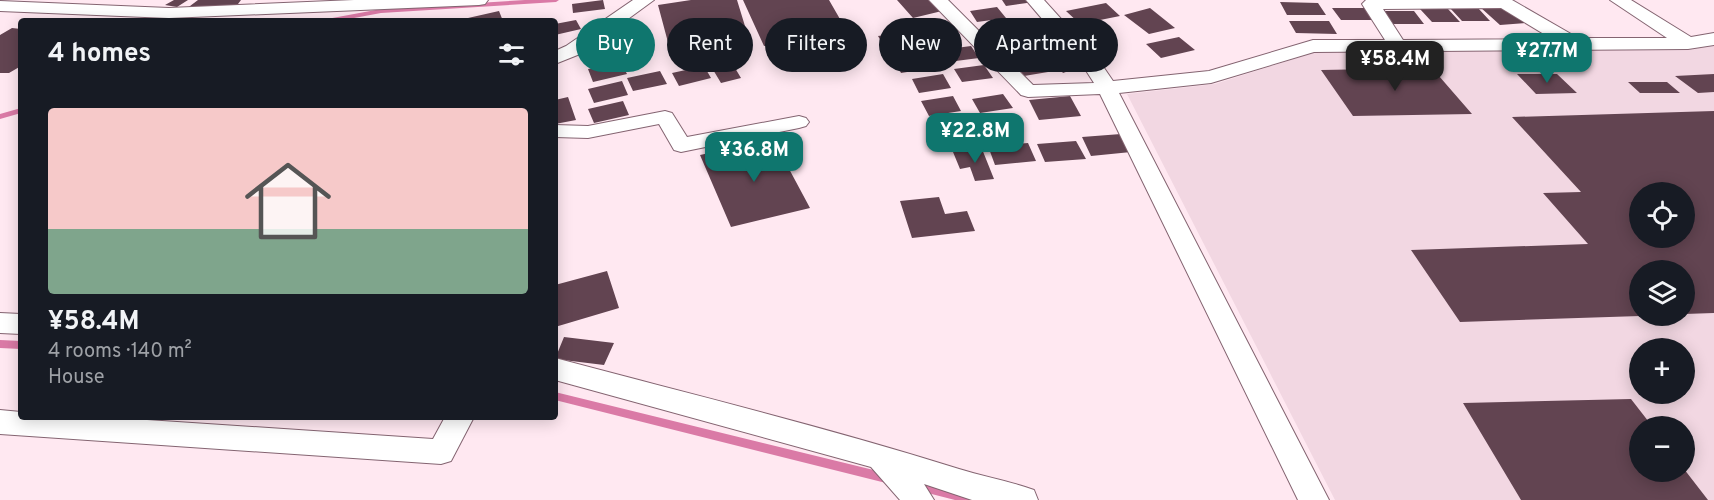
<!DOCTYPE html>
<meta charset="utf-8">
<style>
:root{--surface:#171b24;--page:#20242c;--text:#f1f3f6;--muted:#9ea1a6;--accent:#0f766e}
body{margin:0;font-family:Overpass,sans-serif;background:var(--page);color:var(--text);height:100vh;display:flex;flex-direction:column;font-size:22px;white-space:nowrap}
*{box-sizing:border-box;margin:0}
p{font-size:20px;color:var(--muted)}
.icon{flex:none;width:33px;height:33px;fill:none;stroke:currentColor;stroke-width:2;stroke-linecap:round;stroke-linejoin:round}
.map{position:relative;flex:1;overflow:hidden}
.side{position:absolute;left:18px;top:18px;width:540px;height:402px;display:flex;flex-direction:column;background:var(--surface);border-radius:6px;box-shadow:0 3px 15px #0003}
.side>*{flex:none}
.top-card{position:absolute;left:576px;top:18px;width:570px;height:54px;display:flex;gap:12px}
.buttons{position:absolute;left:1629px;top:182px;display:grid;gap:12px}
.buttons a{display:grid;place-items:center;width:66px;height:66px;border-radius:50%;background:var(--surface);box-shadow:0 3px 15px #0003;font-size:30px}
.price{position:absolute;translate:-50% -51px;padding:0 14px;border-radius:12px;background:var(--accent);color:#fff;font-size:20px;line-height:39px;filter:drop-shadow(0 2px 3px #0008)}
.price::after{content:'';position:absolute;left:50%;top:36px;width:18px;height:14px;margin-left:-9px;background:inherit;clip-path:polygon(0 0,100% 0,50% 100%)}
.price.selected{background:#222;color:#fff}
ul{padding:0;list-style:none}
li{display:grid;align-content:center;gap:12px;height:318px;padding:0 30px}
li span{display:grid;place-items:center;height:186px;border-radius:6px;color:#555}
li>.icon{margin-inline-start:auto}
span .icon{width:108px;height:108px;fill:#fffc;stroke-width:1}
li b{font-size:26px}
h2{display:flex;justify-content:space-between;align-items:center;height:72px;padding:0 30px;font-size:26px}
.tag{padding:0 21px;border-radius:27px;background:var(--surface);box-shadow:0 3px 15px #0003;font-size:21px;line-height:54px}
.tag.selected{background:var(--accent);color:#fff}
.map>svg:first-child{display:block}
.built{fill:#f2d7e2;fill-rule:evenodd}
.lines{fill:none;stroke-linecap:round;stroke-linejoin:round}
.stream{fill:#da7aa6;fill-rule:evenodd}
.building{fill:#624451;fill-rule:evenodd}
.minor-casing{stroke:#846471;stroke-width:2}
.minor{fill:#fff;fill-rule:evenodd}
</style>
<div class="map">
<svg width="1714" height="500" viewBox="0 0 1714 500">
<rect width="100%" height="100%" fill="#ffe8f1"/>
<!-- built -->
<path class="built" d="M1714,42v458h-379l-208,-406 88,-10 103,-33zM1640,192h44v45h-44zM1640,270h44v45h-44zM1640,348h44v45h-44zM1640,426h44v45h-44z"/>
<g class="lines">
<!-- stream -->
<path class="stream" d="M525,0h34l-3,2 -175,11 -43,8h-14l3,-2 54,-10z
M21,108v5l-21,6v-5z
M0,340l21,1v8l-21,-1z
M555,392l335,82 4,2 2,3 -2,3 -4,2 -335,-84z
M916,480l59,15 4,1 2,4h-26l-39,-10 -4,-1 -2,-4 2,-4z"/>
</g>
<!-- building -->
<path class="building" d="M174,0h14l-11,7 -12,-2z
M198,0h43l-6,8 -49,1z
M603,0l2,9 -32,4 -1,-9z
M691,0h46l15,49 -79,12 -15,-56z
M743,0h86l19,33 -84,13z
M897,0h35l10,11 -29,7z
M1002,0h30l2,2 -28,4z
M1280,2l38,1 8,12h-39z
M1106,3l14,13 -40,8 -14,-13z
M997,7l9,11 -29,4 -7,-11z
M1480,7h28l18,16 -26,2z
M1150,8l25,20 -26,6 -25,-19z
M1332,8h33l9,12h-33z
M1450,8h28l12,13h-28z
M1420,9h28l12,13h-28z
M499,11l4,10h-33l-2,-3z
M1381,11h33l10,13h-33z
M576,20l5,9 -26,6v-11z
M1289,21h40l8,13 -41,-1z
M946,22l8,11 -29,4 -8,-11z
M1038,24l12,13 -41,8 -11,-14z
M12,28l9,1v37l-12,7h-9v-38z
M1099,29l15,13 -21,4 -14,-13z
M908,32l7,12 -30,4 -7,-12z
M1179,37l16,13 -34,8 -15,-14z
M971,46l8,12 -31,4 -7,-12z
M1065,49l15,18 -17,6 -17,-21z
M925,56l7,12 -31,5 -6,-13z
M729,58l12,20 -20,5 -12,-20z
M1045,59l9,12 -30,5 -9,-13z
M621,62l6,12 -34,8 -5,-13z
M984,65l9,13 -31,4 -8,-13z
M704,66l7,12 -32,8 -7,-13z
M1432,68l40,46 -119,2 -32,-46z
M660,71l7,13 -34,7 -6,-13z
M943,74l8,14 -32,5 -7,-14z
M1517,74h40l20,19 -41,1z
M1714,74v18l-16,1 -23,-17z
M622,81l6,14 -34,8 -6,-14z
M1628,82h39l13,11h-40z
M1003,94l10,14 -33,5 -8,-14z
M953,96l8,15 -32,5 -8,-15z
M1070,96l11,20 -42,4 -10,-20z
M568,97l8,23 -21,4v-24z
M623,101l6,14 -35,8 -6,-14z
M1714,111v202l-30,1v-44h-44v46l-180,6 -49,-72 177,-6 -45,-51 38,-1 -69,-75zM1640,192h44v45h-44z
M1121,134l10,18 -40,4 -9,-19z
M773,139l37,69 -79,19 -31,-72z
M1076,141l10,18 -41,3 -8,-18z
M1028,143l8,18 -41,4 -7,-19z
M982,149l12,30 -19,2 -5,-14 -10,2 -7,-17z
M939,197l6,17 22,-3 8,20 -63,7 -12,-37z
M607,271l12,37 -64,19v-42z
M564,337l50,6 -10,22 -49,-6z
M1631,399l21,27h-12v45h44v-2l24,31h-187l-58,-97z"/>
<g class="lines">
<!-- minor casing -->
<g class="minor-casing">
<path id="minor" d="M354,0h134l-3,4 -6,1 -310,13 -169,-7v-10l169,7z
M633,0h21l-74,54 -25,10v-13l11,-5z
M929,0h19l85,85 61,-2 -9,-14 -59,-69h18l56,62 13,19 96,-10 104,-31h72l-23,-36 4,-4h146l66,38h89l-57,-38h21l60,37 23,-4v12l-26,4 -374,3 -103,31 -92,10 210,407h-31l-198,-406 -72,3 -7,-2zM1501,8l51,31 -149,1 -20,-31z
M665,111l7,2 15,24 112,-21 7,2 3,4 -3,4 -7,2 -118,24 -7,-2 -15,-26 -71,14 -33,-1v-12l33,1z
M0,313l21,1v20l-21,-1z
M555,358c135,36 271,69 404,111 25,8 51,12 75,21l4,10h-66l-48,-16 10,16h-34l-29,-33 -316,-87z
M0,410l21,2v5h81l331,22 12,-22h29l-23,44 -10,3 -441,-30z"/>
</g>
<!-- minor -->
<use href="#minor" class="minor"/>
</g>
</svg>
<div class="buttons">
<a><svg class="icon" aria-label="locate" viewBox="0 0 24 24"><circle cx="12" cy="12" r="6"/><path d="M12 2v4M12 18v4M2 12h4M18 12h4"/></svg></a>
<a><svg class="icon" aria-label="layers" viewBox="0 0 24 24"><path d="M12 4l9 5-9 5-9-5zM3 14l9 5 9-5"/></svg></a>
<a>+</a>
<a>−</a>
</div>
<b class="price" style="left:1547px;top:84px">¥27.7M</b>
<b class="price selected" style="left:1395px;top:92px">¥58.4M</b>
<b class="price" style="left:975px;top:164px">¥22.8M</b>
<b class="price" style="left:754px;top:183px">¥36.8M</b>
<div class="top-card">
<a class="tag selected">Buy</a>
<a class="tag">Rent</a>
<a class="tag">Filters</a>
<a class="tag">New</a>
<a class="tag">Apartment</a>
</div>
<section class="side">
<h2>4 homes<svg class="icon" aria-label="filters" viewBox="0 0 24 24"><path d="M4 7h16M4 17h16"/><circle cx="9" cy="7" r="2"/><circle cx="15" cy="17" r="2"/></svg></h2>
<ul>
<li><span style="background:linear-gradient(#f6c9c9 65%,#7fa58c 0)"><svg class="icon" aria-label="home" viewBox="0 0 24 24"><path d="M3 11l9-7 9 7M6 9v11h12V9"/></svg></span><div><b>¥58.4M</b><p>4 rooms · 140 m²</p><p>House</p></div></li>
</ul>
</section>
</div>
